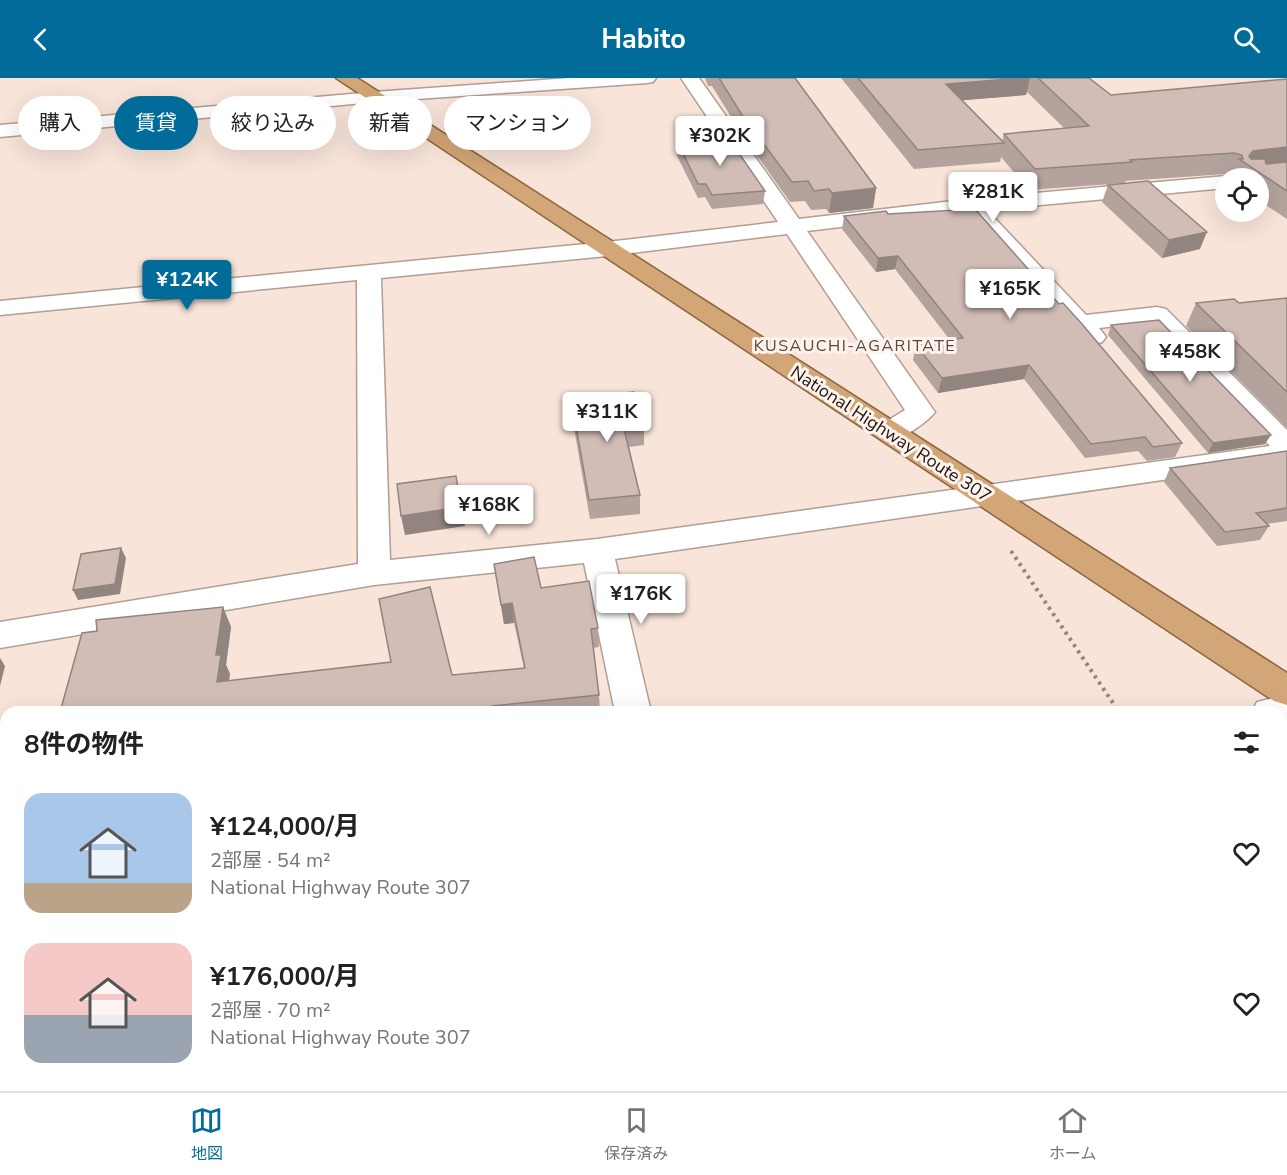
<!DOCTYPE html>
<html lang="ja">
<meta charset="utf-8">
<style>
:root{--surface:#fff;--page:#f6f6f6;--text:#222;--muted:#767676;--line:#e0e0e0;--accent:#016c99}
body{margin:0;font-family:"Nunito Sans","Noto Sans JP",sans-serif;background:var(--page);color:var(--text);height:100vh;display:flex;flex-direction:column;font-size:22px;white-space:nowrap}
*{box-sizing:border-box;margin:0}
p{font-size:20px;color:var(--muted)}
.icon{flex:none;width:33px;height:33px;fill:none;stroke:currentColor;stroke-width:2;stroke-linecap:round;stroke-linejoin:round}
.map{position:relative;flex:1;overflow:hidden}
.sheet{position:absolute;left:0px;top:628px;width:1287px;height:386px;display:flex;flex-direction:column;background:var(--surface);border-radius:18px 18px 0 0;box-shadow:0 6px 24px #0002}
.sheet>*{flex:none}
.banner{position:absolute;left:18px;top:18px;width:600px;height:54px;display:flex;gap:12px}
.tools{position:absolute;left:1215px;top:90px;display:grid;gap:12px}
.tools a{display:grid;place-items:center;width:54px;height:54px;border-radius:50%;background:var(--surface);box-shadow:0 6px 24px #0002;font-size:30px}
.price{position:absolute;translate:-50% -51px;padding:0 14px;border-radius:6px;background:#fff;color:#222;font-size:20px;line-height:39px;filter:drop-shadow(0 2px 3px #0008)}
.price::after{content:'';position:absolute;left:50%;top:36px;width:18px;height:14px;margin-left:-9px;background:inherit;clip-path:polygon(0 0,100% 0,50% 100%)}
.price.current{background:var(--accent);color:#fff}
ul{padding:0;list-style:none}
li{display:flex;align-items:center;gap:18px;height:150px;padding:0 24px}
li span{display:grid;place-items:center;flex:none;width:168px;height:120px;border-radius:18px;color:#555}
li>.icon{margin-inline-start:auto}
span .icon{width:72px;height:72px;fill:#fffc;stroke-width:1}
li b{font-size:26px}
h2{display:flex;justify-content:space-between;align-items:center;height:72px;padding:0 24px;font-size:26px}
.tag{padding:0 21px;border-radius:27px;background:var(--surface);box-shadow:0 6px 24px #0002;font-size:21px;line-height:54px}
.tag.current{background:var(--accent);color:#fff}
header{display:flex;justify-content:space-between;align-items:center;height:78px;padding:0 24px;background:var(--accent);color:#fff;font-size:27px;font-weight:700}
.tab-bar{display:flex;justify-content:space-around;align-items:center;height:84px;border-top:2px solid var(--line);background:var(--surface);font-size:16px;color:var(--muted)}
.tab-bar a{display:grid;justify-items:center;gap:3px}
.tab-bar .current{color:var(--accent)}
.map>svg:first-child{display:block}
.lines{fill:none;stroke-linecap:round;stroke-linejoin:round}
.minor-casing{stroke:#b19e94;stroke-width:3}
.trunk-casing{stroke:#8c653e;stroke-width:3}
.path{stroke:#93857d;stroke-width:4;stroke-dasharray:3 4.5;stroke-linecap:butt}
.minor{fill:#fff;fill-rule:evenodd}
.trunk{fill:#d2a677;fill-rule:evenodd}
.wall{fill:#b4a29d;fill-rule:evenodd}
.shaded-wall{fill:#92847f}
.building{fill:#d1bcb6;stroke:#92847f;stroke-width:1.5}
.labels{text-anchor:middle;stroke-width:6;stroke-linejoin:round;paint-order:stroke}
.far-neighbourhood-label{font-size:16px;letter-spacing:1.5px;fill:#55453d;stroke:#fff3ed}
.street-label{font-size:18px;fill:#1e1713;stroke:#fff3ed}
</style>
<header><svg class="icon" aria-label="back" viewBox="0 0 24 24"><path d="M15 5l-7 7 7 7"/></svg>Habito<svg class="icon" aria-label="search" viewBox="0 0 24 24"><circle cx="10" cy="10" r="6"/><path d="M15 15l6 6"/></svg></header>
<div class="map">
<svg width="1287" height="1013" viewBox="0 0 1287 1013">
<rect width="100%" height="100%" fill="#f8e4d9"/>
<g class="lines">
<!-- minor casing -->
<g class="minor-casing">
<path id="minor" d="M570,0h86l-3,4 -6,1 -273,19 -374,35v-12l374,-33z
M681,0h18l100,141 171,-20 256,-23 7,2h-7v10l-239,22 99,105 71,-8 9,2 121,121v32l-672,97 36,153h-36l-31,-149 -210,22 -374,63v-26l358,-58 -1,-284 -357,35v-14l607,-59 171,-20zM965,134l119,130 9,3 9,-3 4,-5 -7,-9 52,-6 119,124 -673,93 -207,21 -9,-282 226,-22 180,-22 118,176 -26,16 -4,6 4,6c3,1 6,3 10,3 11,0 40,-20 46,-29l-128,-181z
M1287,617v30h-6v-13h-29l5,-10z
M1281,852l6,2v49l-6,-2z
M386,1008h48v5h-48z"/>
</g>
<!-- trunk casing -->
<g class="trunk-casing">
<path id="trunk" d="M336,0h21l930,595v32l-13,-4z"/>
</g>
<!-- path -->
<path class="path" d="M1011,473l108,161"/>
<!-- minor -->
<use href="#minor" class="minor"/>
<!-- trunk -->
<use href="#trunk" class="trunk"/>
</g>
<!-- wall -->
<path class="wall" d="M705,0h90l81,110 -3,20 -44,5 -3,-4 -15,1 -6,-9 -15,1 -49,-69 -29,-47h-4z
M841,0h248l22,17 176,-16v140l-29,-19v-22h-27l1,-3 -6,-1 -101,7v2l-96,7 -28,-33 -1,5 -86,7zM1027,14l37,36 -60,6 -2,7 -40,-41 64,-5z
M678,65l87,48 -2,13 -51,5 -7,-12 -7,1 -21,-42z
M1108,107l92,64 -38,9 -60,-56z
M888,136l294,229 -7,14 -28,4 -9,-10 -53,7 -61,-79 -86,14 -25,-33 3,-15 34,-5 -55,-71 -19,3 -34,-43 2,-13z
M1287,220v130l-101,-102 10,-23h43z
M1111,247l154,119 -57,9 -100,-118z
M571,320l73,28v19l-15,2 11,48v19l-50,5 -18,-102z
M1287,373v70l-20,3 2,2 -9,14 -43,6 -53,-64 6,-14z
M494,486l47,24 57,40 1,19 -6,1 6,47 1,17h-540l37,-81 126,-24 8,20 -5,38 4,9 -1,7 223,-6 72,-7 -10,-45 -10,1z
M6,658v94l-4,-5h-2v-88z"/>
<!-- shaded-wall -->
<path class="shaded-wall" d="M1022,0h8l-4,17 -84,7 4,-18z
M1287,69v19l-41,-2 3,-8 4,-5z
M876,110l-3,20 -44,5 3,-20z
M1207,154l-7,17 -38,9 7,-18z
M898,178l-3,13 -19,3 2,-14z
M1029,287l-5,14 -86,14 4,-15z
M1271,357l-6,9 -57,9 5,-10z
M461,429l4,19 -60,9 -4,-19z
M121,470l5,10 -6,36 -42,6 -5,-10z
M512,525l2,20 -10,1 -3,-19z
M223,529l8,20 -5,38 4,9 -5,28 -8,-20 -1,-27z
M0,580l5,8 -5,20z"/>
<!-- building -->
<path class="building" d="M719,0h76l81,110 -44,5 -3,-4 -15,2 -6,-10 -16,1 -50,-67z
M858,0h164l-76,6 58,59 -86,7z
M1038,0h51l22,17 176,-16v68l-34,4 -4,5 2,3h14l1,5 21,-2v29l-48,-32h4l-1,-4 -8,-2 -104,7 2,2 -97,7 -31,-35 85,-8z
M729,61l36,52 -53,4 -6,-11h-8l-20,-41z
M1148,103l59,51 -38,8 -61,-55z
M975,131l84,95 4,-1 19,21 100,119 -29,4 -8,-10 -54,7 -62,-79 -87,13 -26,-33 47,-7 -65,-82 -20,2 -34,-42 42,-5 2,3z
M1287,220v94l-91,-89 38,-4 5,4z
M1159,242l112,115 -58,8 -102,-118z
M634,314l10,34 -20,3 16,66 -51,5 -18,-102z
M1287,373v57l-31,5 13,13 -44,6 -55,-64z
M456,398l5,31 -60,9 -4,-32z
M121,470l-6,36 -42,6 8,-36z
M534,479l7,31 48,-7 9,47 -7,1 8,66 -107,11 2,6h-434l22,-79 15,-2 -1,-11 127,-13 -7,48h5l-4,27 174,-20 -12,-63 51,-12 22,88 73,-7 -13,-65 -11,2 -7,-41z
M6,658v80l-6,1v-80z"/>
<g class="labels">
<!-- far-neighbourhood labels -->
<g class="far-neighbourhood-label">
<text x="855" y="273">KUSAUCHI-AGARITATE</text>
</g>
<!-- street labels -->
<g class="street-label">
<text transform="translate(891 356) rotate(33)" y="6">National Highway Route 307</text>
</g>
</g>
</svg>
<div class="tools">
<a><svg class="icon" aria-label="locate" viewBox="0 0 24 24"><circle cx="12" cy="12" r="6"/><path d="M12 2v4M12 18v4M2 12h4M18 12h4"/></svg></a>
</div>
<b class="price" style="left:720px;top:89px">¥302K</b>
<b class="price" style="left:993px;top:145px">¥281K</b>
<b class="price current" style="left:187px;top:233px">¥124K</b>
<b class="price" style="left:1010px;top:242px">¥165K</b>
<b class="price" style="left:1190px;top:305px">¥458K</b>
<b class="price" style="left:607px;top:365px">¥311K</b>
<b class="price" style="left:489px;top:458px">¥168K</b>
<b class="price" style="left:641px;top:547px">¥176K</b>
<div class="banner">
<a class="tag">購入</a>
<a class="tag current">賃貸</a>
<a class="tag">絞り込み</a>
<a class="tag">新着</a>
<a class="tag">マンション</a>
</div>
<section class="sheet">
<h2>8件の物件<svg class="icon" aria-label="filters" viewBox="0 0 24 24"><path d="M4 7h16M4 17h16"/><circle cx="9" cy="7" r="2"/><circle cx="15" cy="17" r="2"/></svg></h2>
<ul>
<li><span style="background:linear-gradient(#a9c7e8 75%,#b9a48a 0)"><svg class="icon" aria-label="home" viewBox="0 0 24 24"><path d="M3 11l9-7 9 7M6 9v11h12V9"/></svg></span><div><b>¥124,000/月</b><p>2部屋 · 54 m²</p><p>National Highway Route 307</p></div><svg class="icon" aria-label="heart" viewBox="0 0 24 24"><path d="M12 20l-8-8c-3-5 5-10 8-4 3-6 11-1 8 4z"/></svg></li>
<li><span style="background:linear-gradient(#f6c9c9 60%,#9aa5b1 0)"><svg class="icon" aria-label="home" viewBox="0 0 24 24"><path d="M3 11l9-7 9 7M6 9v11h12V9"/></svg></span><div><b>¥176,000/月</b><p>2部屋 · 70 m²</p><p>National Highway Route 307</p></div><svg class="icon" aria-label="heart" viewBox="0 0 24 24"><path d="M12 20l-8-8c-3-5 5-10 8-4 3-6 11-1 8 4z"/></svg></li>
</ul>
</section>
</div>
<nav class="tab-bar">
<a class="current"><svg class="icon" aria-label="map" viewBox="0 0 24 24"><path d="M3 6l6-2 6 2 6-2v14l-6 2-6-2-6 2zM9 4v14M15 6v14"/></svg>地図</a>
<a><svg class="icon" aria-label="saved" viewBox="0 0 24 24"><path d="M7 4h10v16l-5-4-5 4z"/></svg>保存済み</a>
<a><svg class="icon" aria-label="home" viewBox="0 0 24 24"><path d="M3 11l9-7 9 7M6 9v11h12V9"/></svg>ホーム</a>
</nav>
